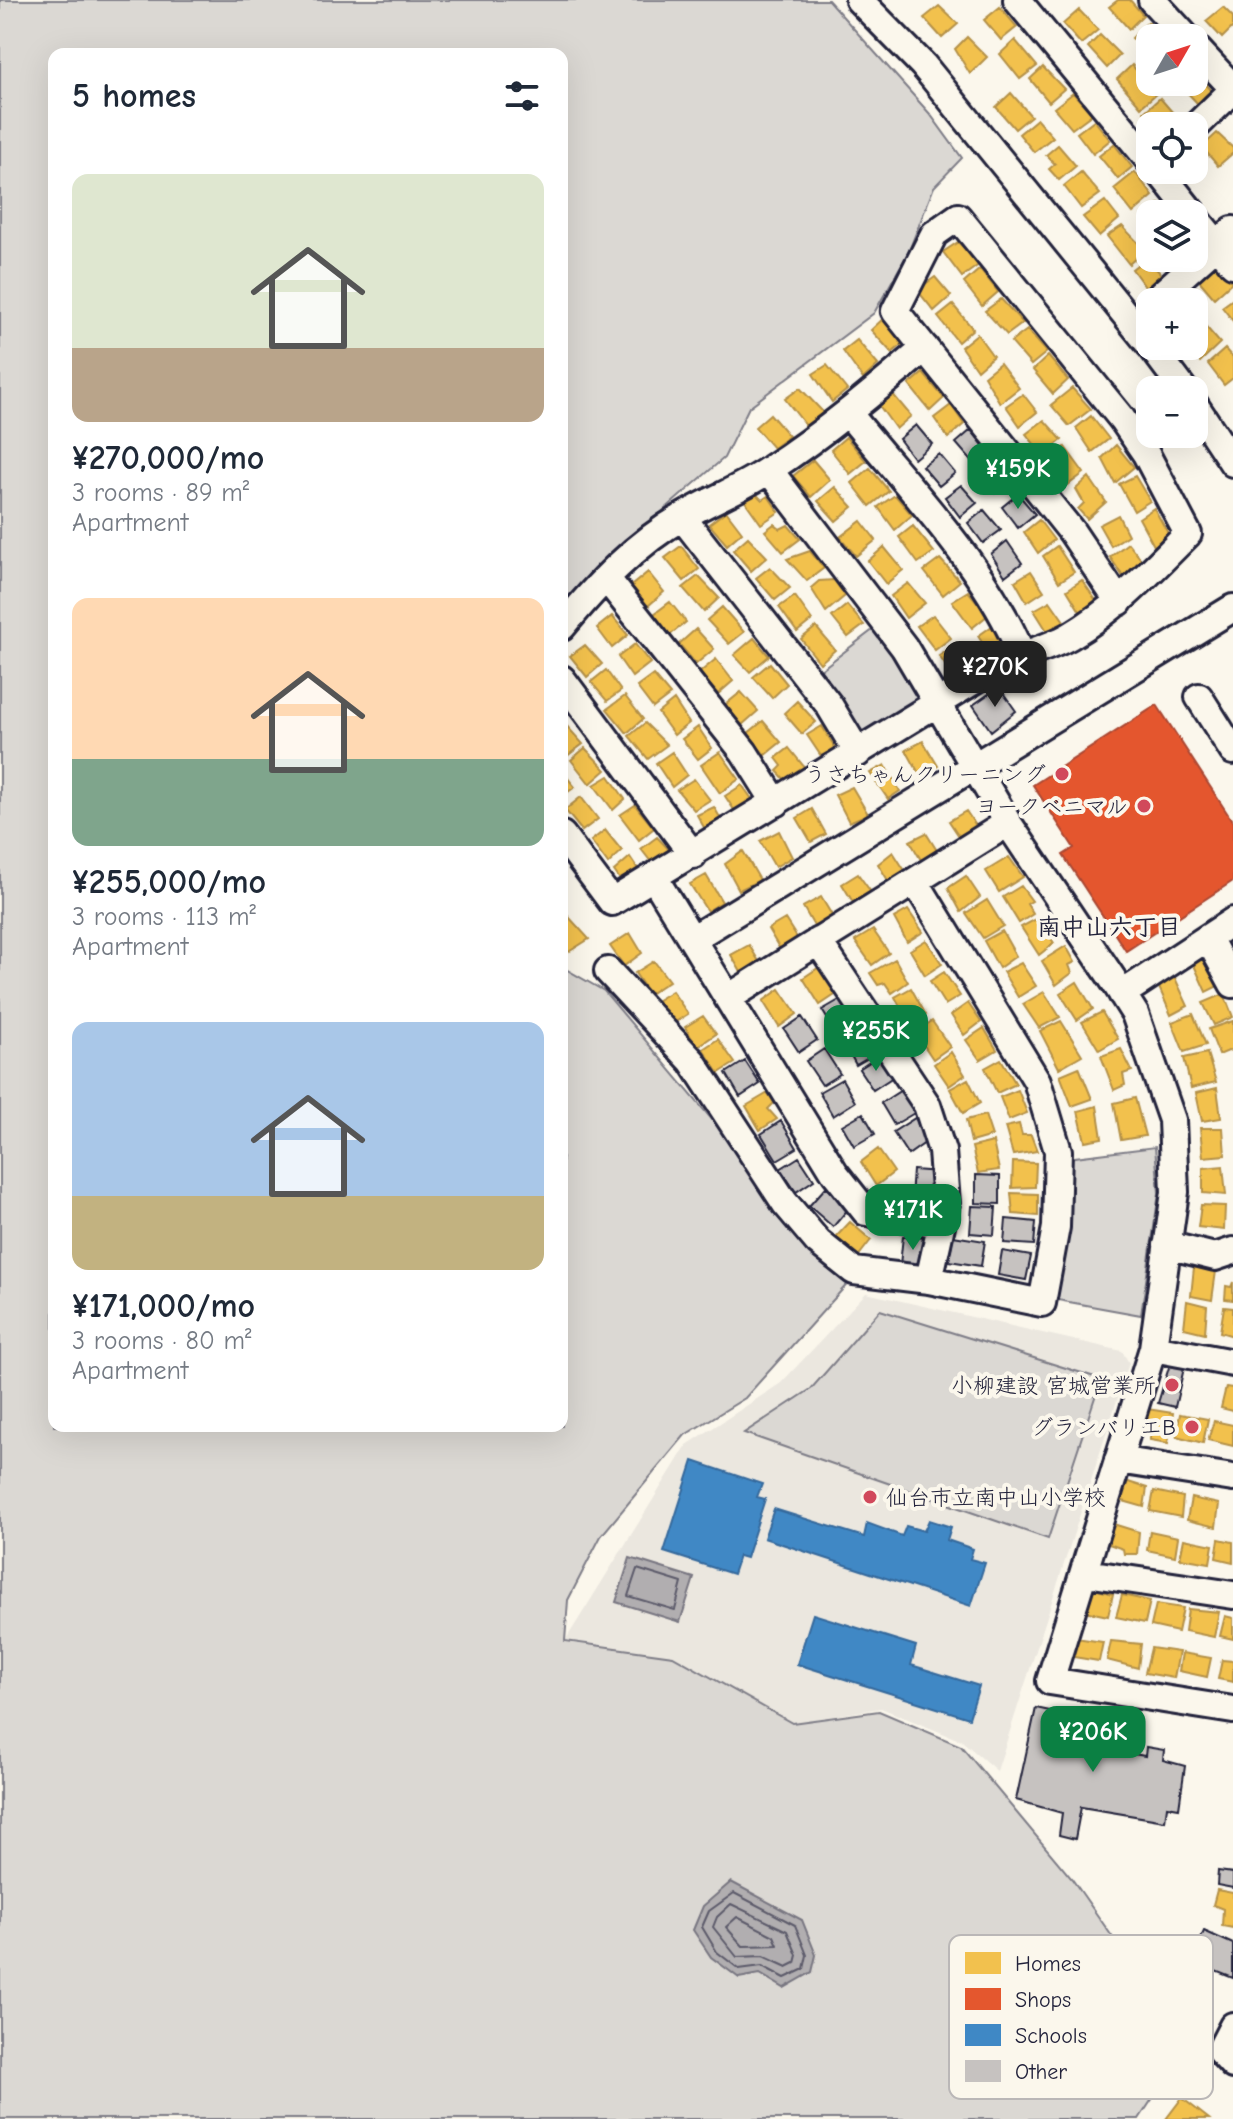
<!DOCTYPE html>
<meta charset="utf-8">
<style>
:root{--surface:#fff;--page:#f6f6f7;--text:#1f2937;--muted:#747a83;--accent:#0b8043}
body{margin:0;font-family:"Comic Neue","Klee One",sans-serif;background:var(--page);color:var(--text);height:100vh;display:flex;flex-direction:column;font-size:30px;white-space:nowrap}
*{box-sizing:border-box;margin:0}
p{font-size:26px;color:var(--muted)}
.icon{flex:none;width:44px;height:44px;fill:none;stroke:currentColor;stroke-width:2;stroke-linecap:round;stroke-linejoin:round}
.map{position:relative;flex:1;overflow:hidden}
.details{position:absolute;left:48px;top:48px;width:520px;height:1384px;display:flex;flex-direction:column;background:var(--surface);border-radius:16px;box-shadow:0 8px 32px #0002}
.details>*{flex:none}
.needle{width:52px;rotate:51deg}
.fabs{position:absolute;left:1136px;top:24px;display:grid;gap:16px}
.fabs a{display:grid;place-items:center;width:72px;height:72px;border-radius:16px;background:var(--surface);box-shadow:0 8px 32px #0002;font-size:40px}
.price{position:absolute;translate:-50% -68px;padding:0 18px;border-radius:16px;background:var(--accent);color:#fff;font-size:26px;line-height:52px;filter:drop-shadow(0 2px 4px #0008)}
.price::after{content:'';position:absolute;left:50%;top:48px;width:24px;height:18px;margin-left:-12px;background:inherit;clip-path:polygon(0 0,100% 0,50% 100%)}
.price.on{background:#222;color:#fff}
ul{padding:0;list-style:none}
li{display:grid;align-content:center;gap:16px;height:424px;padding:0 24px}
li span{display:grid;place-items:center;height:248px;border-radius:16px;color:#555}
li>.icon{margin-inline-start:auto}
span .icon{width:144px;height:144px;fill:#fffc;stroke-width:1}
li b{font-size:34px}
h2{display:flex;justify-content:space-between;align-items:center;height:96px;padding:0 24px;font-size:34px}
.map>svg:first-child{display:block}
.built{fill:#ebe7df}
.green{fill:#dbd8d3;stroke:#7e7d87;stroke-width:2}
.water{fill:#b1aeb0;stroke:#787681;stroke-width:2}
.homes{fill:#f2c14e;stroke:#b49148;stroke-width:2}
.shops{fill:#e4572e;stroke:#aa4732;stroke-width:2}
.schools{fill:#3f88c5;stroke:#36699c;stroke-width:2}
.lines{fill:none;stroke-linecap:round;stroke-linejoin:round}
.shore{stroke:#5b5a6a;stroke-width:2}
.building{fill:#c6c2c0;stroke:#22223b;stroke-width:2}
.minor-casing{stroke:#22223b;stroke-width:32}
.minor{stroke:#fbf7ec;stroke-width:26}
.poi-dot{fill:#d1495b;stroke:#fbf7ec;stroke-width:3}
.labels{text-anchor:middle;stroke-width:8;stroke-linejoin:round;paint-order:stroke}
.poi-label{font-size:22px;fill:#22223b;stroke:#fbf7ec;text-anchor:end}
.neighbourhood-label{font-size:24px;font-weight:bold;fill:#22223b;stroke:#fbf7ec}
.key{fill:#fbf7ec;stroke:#bab7b7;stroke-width:2}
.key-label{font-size:22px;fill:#22223b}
</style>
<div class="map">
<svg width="1233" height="2119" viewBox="0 0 1233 2119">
<rect width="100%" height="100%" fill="#fbf7ec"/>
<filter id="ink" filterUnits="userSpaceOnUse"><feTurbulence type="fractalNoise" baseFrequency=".0125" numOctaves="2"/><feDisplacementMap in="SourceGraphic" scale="16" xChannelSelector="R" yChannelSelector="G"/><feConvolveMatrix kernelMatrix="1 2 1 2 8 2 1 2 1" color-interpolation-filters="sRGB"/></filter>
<g filter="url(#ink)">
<!-- built -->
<path class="built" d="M866,1293l256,58 7,12 -132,408 -35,-30 -81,-33 -89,15 -119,-67 -108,-15 122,-196 94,-62z"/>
<!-- green -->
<path class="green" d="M0,0h828l102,114 32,44 -28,29 -26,66 -34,60 -125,94 -25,51 -127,110 -35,40v-554h-508v1372h508v-459l42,24 131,156 59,88 57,45 -106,118 -60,37 -84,101 -33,64 -3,41 108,15 119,67 87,-12 82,35 111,133 83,119 21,65 -37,56h-1139z
M874,629l51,70 -63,41 -48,-65z
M1155,1147l4,46 -18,122 -89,-16 15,-141z
M880,1310l221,69 -53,160 -304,-106 67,-44z"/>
<!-- water -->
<path class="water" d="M630,1558l64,20 -14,44 -64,-20z
M731,1882l71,38 14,35 -4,17 -28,16 -24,-14 -21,4 -28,-21 -18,-27 10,-24z"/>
<!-- homes -->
<path class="homes" d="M1118,0h12l13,15 -14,14 -20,-22z
M939,6l19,18 -16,14 -18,-20z
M1000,7l17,20 -16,13 -17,-20z
M1223,7l10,10v10l-11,11 -16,-17z
M1079,10l19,20 -17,14 -18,-20z
M1148,22l16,16h-14v18l-18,-18z
M1100,35l20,20 -13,13 -19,-21z
M967,37l20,20 -17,17 -15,-25z
M1015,40l22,26 -17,13 -20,-25z
M1132,65l24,29 -15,13 -24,-28z
M1043,67l21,22 -15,13 -19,-23z
M1195,72l18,20 -14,13 -18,-19 13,-4z
M1011,93l20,23 -16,13 -19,-22z
M1073,93l19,21 -20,15 -18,-21z
M1160,98l20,23 -6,5h-17l-13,-14z
M1037,119l16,18 -19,15 -15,-18z
M1094,120l16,20 -17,14 -16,-21z
M1217,133l16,15v5l-15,13 -16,-19z
M1114,144l18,23 -14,12 -19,-23z
M1058,145l18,21 -17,14 -10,-11 6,-5 -9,-9z
M1081,172l19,22 -19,14 -17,-22z
M1135,172l18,24 -20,17 -19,-24z
M1105,201l14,18 -20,17 -16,-19z
M1159,204l9,10h-18v10l-6,-8z
M1122,226l23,24 -16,14 -22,-28z
M958,242l22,22 -18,13 -19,-25z
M1146,258l18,19 -16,14 -16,-22z
M1214,262l18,20 -18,16 -17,-20z
M980,269l18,23 -16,14 -18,-23z
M935,277l16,19 -17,15 -17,-21z
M1001,299l22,24 -16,12 -22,-24z
M1233,299v22l-11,-14z
M953,305l20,24 -15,13 -20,-25z
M886,316l20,25 -14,12 -21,-23z
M1201,321l19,22 -20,19 -12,-16h6v-19z
M1027,330l20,22 -16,13 -20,-23z
M977,334l16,22 -16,14 -16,-23z
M857,340l21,25 -15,14 -20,-28z
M1225,349l8,9v20l-9,7 -16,-21z
M1048,356l20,24 -15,14 -20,-24z
M1000,363l19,25 -19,15 -16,-27z
M827,365l20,25 -15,12 -19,-28z
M923,373l21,25 -14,13 -21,-26z
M800,388l23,24 -16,15 -22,-28z
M1072,388l19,21 -22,17 -18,-21z
M891,392l20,24 -15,13 -18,-25z
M1023,394l14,18 -17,14 -14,-20z
M951,405l13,19 -16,14 -14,-20z
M770,414l19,22 -16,12 -18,-21z
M1091,416l18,23 -17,13 -16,-24z
M1044,420l18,20 -19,15 -17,-21z
M846,437l20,24 -16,13 -19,-24z
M1116,445l18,22 -19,16 -13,-25z
M1065,447l19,26 -16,12 -19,-25z
M813,460l17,20 -19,17 -18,-21z
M870,468l19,23 -19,15 -18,-23z
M1135,476l15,25 -16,10 -15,-27z
M1089,477l17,25 -19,17 -9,-10 6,-6 -8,-14z
M835,487l18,20 -17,14 -18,-20z
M754,492l8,8 6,-4 11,16 -18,12 -17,-24z
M895,495l17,20 -17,15 -17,-23z
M1154,508l16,29 -16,9 -15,-28z
M726,511l16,21 -15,13 -18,-21z
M1118,515l10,20 -17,11 -12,-21z
M1039,520l15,20 -16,13 -14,-21z
M861,521l15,19 -20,16 -16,-19z
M774,524l6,5 8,-4 12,14 -17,13 -18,-21z
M913,526l21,26 -16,11 -19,-26z
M748,537l19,20 -16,14 -18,-21z
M1128,543l16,20 -20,15 -14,-21z
M681,546l18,23 -15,12 -19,-23z
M1057,546l17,26 -15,10 -16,-26z
M884,547l19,23 -17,14 -18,-23z
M810,551l14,17 -17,13 -20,-22z
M940,559l20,22 -17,14 -19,-24z
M770,567l20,21 -15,12 -19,-22z
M1031,571l13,20 -17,11 -12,-21z
M648,572l16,20 -16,14 -17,-20z
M698,576l21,22 -15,14 -21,-24z
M834,580l11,16 -19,16 -15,-24 8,-7z
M1082,580l15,22 -16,11 -14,-23z
M908,583l17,20 -19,15 -15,-22z
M968,591l20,24 -16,13 -20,-27z
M795,596l17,24 -15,12 -18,-25z
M1050,601l16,23 -17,10 -15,-24z
M670,602l16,20 -16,13 -16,-21z
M847,605l17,20 -16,12 -16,-20z
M722,607l22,25 -15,12 -22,-24z
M933,615l18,23 -16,12 -18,-24z
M612,616l16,19 -16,13 -15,-20z
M995,624l16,26 -18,10 -15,-24z
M816,627l19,23 -15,13 -19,-24z
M696,629l18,20 -18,15 -17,-20z
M754,638l15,18 -19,16 -16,-17z
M635,644l15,19 -18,14 -14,-20z
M585,645l17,19 -15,13 -17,-21z
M956,645l20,25 -18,13 -19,-27z
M716,659l17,22 -15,13 -19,-21z
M770,663l17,21 -15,14 -19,-21z
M606,670l15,21 -14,10 -16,-19z
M653,675l17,20 -17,13 -16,-21z
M741,692l17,19 -16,14 -17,-20z
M625,696l18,23 -16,14 -20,-24z
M674,700l15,23 -15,12 -16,-22z
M797,701l19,21 -14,12 -18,-21z
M763,721l18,21 -16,13 -18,-21z
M564,723l19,21 -16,12 -5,-7z
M645,723l22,22 -19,14 -19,-23z
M822,726l14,23 -15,7 -14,-21z
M698,727l14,21 -14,11 -16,-20z
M923,741l15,25 -17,11 -15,-27z
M585,748l21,22 -16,14 -19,-24z
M789,748l16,20 -17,15 -11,-12 5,-5 -6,-8z
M672,752l15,23 -15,12 -16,-24z
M720,752l19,27 -19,14 -19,-28z
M885,765l15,26 -12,8 -18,-26z
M562,771l13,16 -13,9z
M609,776l16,23 -12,11 -19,-25z
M694,779l16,21 -16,10 -17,-20z
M742,785l15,21 -17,13 -15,-23z
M852,787l16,27 -19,8 -14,-27z
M581,797l17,22 -16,12 -17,-21z
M635,805l19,23 -15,12 -19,-25z
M714,807l12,21 -16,10 -13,-23z
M812,809l14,25 -15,8 -14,-24z
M966,811l15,22 -16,12 -16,-24z
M605,830l17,21 -14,13 -17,-23z
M779,831l13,26 -17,10 -15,-26z
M926,833l15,24 -16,10 -15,-26z
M657,837l19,20 -17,15 -18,-23z
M743,851l17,29 -21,10 -14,-26z
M893,852l16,25 -17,10 -14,-23z
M630,857l14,21 -16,13 -14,-20z
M1009,857l14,20 -24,15 -13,-21z
M858,874l18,25 -17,13 -17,-28z
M706,875l16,27 -15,9 -17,-27z
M966,876l14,21 -19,15 -13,-24z
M1021,886l11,15 -5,3 6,10 -14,9 -16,-26z
M821,897l15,25 -18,11 -15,-26z
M987,900l16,26 -20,12 -17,-25z
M908,910l15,22 -16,10 -13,-24z
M568,916l21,23 -22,14 -5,-7v-25z
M1038,918l16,25 -15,12 -18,-28z
M785,919l16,25 -17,12 -16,-27z
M873,930l16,23 -17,12 -17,-24z
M1002,931l14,25 -17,12 -15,-27z
M630,933l12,20 -18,13 -14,-20z
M926,940l16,24 -17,11 -15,-25z
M749,945l14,23 -18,11 -14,-24z
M1066,946l9,16 -6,3 3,8 -16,12 -14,-24z
M1209,956l15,27 -18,9 -13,-29z
M895,959l13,23 -16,11 -7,-10 -7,2 -8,-12z
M654,961l15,20 -20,13 -14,-21z
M1021,963l15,23 -18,11 -15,-25z
M821,966l17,27 -18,12 -17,-27z
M944,972l16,24 -15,9 -15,-24z
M1175,978l13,28 -17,9 -13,-30z
M1077,982l16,27 -16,11 -17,-27z
M911,988l15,27 -16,11 -15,-29z
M780,989l17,25 -18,13 -16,-26z
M672,991l16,23 -19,12 -15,-24z
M1044,992l16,25 -21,11 -16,-24z
M1224,994l9,23 -19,8 -11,-22z
M968,1003l13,19 -17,13 -13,-20z
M1102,1012l16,27 -19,11 -17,-28z
M1193,1014l13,31 -22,7 -12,-30z
M703,1016l13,18 -19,13 -12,-20z
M932,1021l18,26 -17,12 -18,-27z
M1061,1021l21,34 -23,13 -19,-37z
M1233,1021v28l-14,6 -10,-26z
M984,1028l13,22 -17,10 -14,-20z
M718,1039l17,24 -16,10 -16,-24z
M1121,1049l11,22 -9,3 2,11 -11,5 -13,-34z
M951,1052l14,23 -16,11 -15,-22z
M1207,1053l9,29 -25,6 -7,-30z
M1001,1059l15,25 -19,9 -12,-25z
M1079,1067l13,32 -20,7 -12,-31z
M968,1079l12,24 -17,10 -13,-24z
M1217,1088l4,30 -19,3 -6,-28z
M1018,1090l9,23 -18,7 -9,-23z
M768,1093l6,10 -6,6 9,10 -17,11 -14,-24z
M1135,1098l10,38 -24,4 -7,-37z
M1097,1106l5,32 -17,3 -7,-30z
M985,1115l7,21 -21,6 -5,-22z
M1019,1124l3,11h9l6,16 -24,4 -8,-28z
M1200,1128h23l2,27 -22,2z
M993,1142l6,28 -21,3 -6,-26z
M878,1149l16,23 -18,14 -15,-24z
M1013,1162l23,1 -1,24 -23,1z
M1223,1166l3,29 -23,-2v-25z
M1011,1193l27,1v22l-25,-2z
M1201,1205l24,1 -1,24 -26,-3z
M850,1222l21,18 -14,18 -22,-20z
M1194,1267l22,4 -4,29 -21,-4z
M1233,1282v18l-8,-1 1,-13 5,1z
M1187,1301l20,5 -2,27 -21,-5z
M1224,1307l9,1v28l-13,-4z
M1226,1387l7,1v23l-12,-3z
M1141,1408l32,5 -5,30 -18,-3v-8l-14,-6z
M1180,1414l28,5 -5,24 -27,-7z
M1214,1421l19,4v21l-25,-6z
M1122,1480l25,8 -3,19 -28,-8z
M1154,1491l29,6 -2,20 -31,-6z
M1191,1498l28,6 -3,23 -29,-7z
M1110,1523l29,9 -2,22h-13l-1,-5 -17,-6z
M1150,1531l28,6 -3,19 -28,-6z
M1184,1539l29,6 -3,18 -30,-5z
M1219,1539l14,3v20l-17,-4z
M1090,1588l23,6 -5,22 -24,-5z
M1122,1595l28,6 -5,22 -29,-6z
M1156,1604l27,4 -5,24 -27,-6z
M1188,1609l31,3 -5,25 -29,-6z
M1225,1616l8,2v21l-13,-3z
M1069,1637l34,5 -4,19 -32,-5z
M1111,1641l30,3 -3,24 -31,-8z
M1151,1648l28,4 -5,26 -29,-5z
M1182,1653l29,5 -4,19 -28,-6z
M1222,1660l11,1v21l-15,-3z
M1217,1890l16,3v35l-11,-2 1,-17 -10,-4z
M1182,2098l27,21h-43z"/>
<!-- shops -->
<path class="shops" d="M1157,705l76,117v59l-107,70 -63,-96 11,-7 -41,-63z"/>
<!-- schools -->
<path class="schools" d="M693,1461l69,23 -5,13 8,2 -19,59 -7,-2 -6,18 -69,-22z
M774,1509l90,28 3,-14 35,13 4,-10 18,5 5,-11 22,7 -4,13 26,9 -3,10 15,4 -14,43 -207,-68z
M813,1614l103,32 -5,19 68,21 -10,32 -172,-54z"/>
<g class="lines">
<!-- shore -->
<path class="shore" d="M637,1569l45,14 -7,27 -47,-14z
M734,1893l61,32 12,30 -3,14 -19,9 -23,-12 -23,3 -22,-17 -15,-25 7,-16z
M731,1904l56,27 10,24 -2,8 -8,4 -24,-11 -26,1 -24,-30 4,-10z
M737,1917l37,19 4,9 -35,1 -17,-19z"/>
</g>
<!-- building -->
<path class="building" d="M916,425l16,19 -18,15 -15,-20z
M971,430l19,24 -15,11 -19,-22z
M939,454l16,19 -16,13 -17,-20z
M995,461l16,20 -16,12 -15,-20z
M961,485l16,18 -17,14 -15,-20z
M1018,494l17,20 -17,14 -16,-21z
M984,510l17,20 -18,13 -15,-20z
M1007,541l15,22 -17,13 -14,-22z
M999,687l17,24 -25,20 -18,-26z
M841,999l13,23 -18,11 -14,-23z
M802,1017l15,23 -18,12 -15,-23z
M859,1027l16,27 -19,11 -15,-28z
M824,1049l16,25 -18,11 -16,-24z
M879,1056l14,21 -20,13 -14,-21z
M745,1061l15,23 -20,13 -14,-24z
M842,1079l13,23 -22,14 -14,-24z
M903,1089l13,23 -22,13 -13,-22z
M863,1113l12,21 -21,12 -12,-21z
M915,1118l14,22 -21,15 -15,-23z
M781,1121l16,27 -20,12 -16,-26z
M799,1157l15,23 -18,12 -16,-23z
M913,1170l25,2 -2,28 -25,-2z
M976,1175l24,1v28l-24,-1z
M826,1187l23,21 -16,19 -24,-21z
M972,1206l24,1 -2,28 -24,-2z
M1006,1219l30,3 -2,23 -30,-2z
M903,1236l23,2 -3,30 -23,-3z
M953,1236l32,5 -4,25 -32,-5z
M1002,1251l29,5 -5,24 -28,-5z
M1170,1364l14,4 -9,39 -17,-4z
M1036,1708l55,12 -5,7 23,5 -4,17 40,7 1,-9 18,3 -1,10 22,6 -6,42 -12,-2 -2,15 -84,-14 -6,32 -16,-4 3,-22 -46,-13z
M1218,1871l15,2v15l-16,-3z
M1204,1931l29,13v34l-20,-8 -16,37 -23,-8z"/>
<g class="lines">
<!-- minor casing -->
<g class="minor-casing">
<path id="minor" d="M859,0l64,65 227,280
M1017,0l133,161
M1152,0l35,38
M1194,46l39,42
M1194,128l39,-38
M1158,170l35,44
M1194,216l39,48
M1153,302l80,-72
M1151,346l33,44
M1194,404l39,59
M849,414c60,75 136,151 173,241
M769,470l135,177 104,176 108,161 19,30 37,106 3,72 -22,156 -103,333 183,29
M682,517l147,188 29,48
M607,579l137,173 32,51
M562,627c35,-42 74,-84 122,-111 28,-17 59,-28 86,-47 55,-36 105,-78 155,-121
M562,679l131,176
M1199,697l34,54
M562,835l50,67 394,-241c21,-8 45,-14 64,-25 46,-27 81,-65 118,-102l-42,-80 -24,-35 -164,-202 -24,17 -39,77 177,221 47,70
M655,879l180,294 31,39 75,12
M1208,938l25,46
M692,939l541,-331
M818,941l109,164 15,46 4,52 -17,77
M608,971l84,90 93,142 33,39 36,29 75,9 113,23 14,-76 2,-76 -21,-70 -122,-200
M1122,994l111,-73
M728,998l280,-175
M1167,1245l48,12 18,-6
M1153,1348l80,15
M1118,1460l115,18
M1086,1573l147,22
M1233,2026l-13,25 13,14"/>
</g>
<!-- minor -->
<use href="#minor" class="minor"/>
</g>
</g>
<!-- markers -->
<g class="poi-dot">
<circle cx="1062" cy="774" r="8"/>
<circle cx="1144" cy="806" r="8"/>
<circle cx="1172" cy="1385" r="8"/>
<circle cx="1192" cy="1427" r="8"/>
<circle cx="870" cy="1497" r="8"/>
</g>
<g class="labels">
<!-- poi labels -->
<g class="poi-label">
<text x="1046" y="782">うさちゃんクリーニング</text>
<text x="1128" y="814">ヨークベニマル</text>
<text x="1156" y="1393">小柳建設 宮城営業所</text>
<text x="1176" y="1435">グランバリエB</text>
<text x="886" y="1505" text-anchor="start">仙台市立南中山小学校</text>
</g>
<!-- neighbourhood labels -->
<g class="neighbourhood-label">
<text x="1109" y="935">南中山六丁目</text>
</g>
</g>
<!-- legend -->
<rect x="949" y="1935" width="264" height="164" rx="12" class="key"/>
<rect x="965" y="1952" width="36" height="22" fill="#f2c14e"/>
<rect x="965" y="1988" width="36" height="22" fill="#e4572e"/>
<rect x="965" y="2024" width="36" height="22" fill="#3f88c5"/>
<rect x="965" y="2060" width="36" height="22" fill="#c6c2c0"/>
<g class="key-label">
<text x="1015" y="1971">Homes</text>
<text x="1015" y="2007">Shops</text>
<text x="1015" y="2043">Schools</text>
<text x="1015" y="2079">Other</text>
</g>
</svg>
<div class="fabs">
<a><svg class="needle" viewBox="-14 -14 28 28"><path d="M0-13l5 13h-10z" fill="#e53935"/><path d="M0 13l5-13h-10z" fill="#747a83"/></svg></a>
<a><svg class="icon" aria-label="locate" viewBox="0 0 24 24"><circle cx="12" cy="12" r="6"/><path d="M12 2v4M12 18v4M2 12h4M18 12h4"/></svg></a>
<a><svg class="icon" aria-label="layers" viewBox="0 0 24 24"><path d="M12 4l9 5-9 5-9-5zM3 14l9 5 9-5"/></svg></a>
<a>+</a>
<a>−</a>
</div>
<b class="price" style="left:1018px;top:511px">¥159K</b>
<b class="price on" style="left:995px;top:709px">¥270K</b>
<b class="price" style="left:876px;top:1073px">¥255K</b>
<b class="price" style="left:913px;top:1252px">¥171K</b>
<b class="price" style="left:1093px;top:1774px">¥206K</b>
<section class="details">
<h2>5 homes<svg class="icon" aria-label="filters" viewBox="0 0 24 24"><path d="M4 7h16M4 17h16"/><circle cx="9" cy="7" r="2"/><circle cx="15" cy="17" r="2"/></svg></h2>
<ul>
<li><span style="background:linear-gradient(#dfe7d0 70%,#b9a48a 0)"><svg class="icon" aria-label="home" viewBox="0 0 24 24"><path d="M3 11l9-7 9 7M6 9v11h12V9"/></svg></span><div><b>¥270,000/mo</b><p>3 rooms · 89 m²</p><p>Apartment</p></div></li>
<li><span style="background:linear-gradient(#ffd9b3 65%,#7fa58c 0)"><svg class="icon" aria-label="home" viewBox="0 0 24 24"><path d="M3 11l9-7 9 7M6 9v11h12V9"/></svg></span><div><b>¥255,000/mo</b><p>3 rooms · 113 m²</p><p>Apartment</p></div></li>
<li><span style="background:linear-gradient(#a9c7e8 70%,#c2b280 0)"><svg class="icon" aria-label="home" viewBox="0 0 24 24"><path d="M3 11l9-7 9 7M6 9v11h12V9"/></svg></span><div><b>¥171,000/mo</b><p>3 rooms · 80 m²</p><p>Apartment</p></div></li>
</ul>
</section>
</div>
